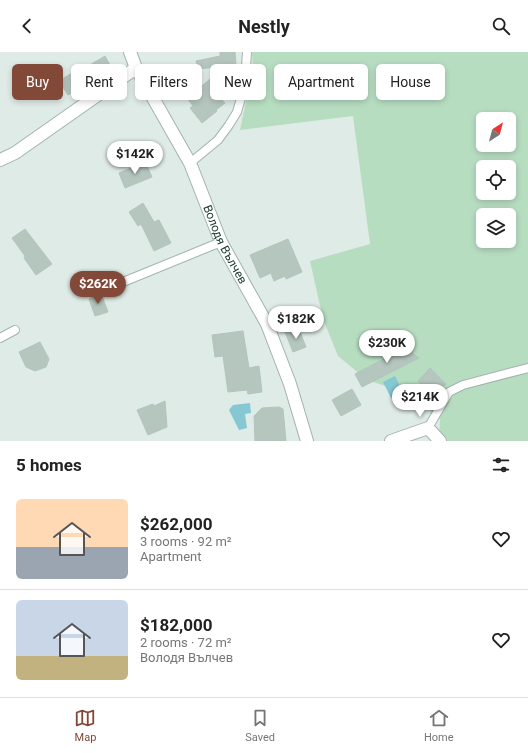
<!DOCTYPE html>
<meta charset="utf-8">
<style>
:root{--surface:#fff;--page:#f6f6f6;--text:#222;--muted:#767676;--line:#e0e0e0;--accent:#824938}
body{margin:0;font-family:Roboto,sans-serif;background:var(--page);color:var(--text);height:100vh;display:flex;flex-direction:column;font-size:15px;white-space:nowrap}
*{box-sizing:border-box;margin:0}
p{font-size:13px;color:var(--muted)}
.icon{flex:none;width:22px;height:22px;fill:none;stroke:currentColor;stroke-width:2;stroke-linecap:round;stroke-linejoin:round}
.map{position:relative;height:389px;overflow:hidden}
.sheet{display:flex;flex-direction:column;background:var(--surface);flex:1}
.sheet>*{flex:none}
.top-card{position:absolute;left:12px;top:12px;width:504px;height:36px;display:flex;gap:8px}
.needle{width:26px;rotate:36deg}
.buttons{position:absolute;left:476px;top:60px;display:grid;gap:8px}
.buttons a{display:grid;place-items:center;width:40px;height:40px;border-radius:6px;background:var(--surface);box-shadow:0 2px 6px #0003;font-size:20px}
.price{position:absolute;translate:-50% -34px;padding:0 9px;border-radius:14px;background:#fff;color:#222;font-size:13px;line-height:26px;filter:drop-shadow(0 1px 2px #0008)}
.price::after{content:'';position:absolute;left:50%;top:24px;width:12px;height:9px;margin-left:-6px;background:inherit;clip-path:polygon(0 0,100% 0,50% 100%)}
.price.on{background:var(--accent);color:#fff}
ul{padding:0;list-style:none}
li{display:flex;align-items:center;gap:12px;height:100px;padding:0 16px}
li+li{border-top:1px solid var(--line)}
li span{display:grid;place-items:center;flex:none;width:112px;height:80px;border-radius:6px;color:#555}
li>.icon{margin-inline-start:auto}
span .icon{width:48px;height:48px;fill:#fffc;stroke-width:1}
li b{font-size:17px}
h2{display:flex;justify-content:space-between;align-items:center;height:48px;padding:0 16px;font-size:17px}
.tag{padding:0 14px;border-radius:6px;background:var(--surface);box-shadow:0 2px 6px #0003;font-size:14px;line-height:36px}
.tag.on{background:var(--accent);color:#fff}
header{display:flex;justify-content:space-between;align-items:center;height:52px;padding:0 16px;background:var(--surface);font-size:18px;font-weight:700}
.tabs{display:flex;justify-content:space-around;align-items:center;height:56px;border-top:1px solid var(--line);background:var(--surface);font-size:11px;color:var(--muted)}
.tabs a{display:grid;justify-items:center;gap:2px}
.tabs .on{color:var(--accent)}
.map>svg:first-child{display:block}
.green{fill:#b7ddc1;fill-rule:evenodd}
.water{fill:#85c7d3}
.building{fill:#b5c6bf;stroke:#b2c5bd}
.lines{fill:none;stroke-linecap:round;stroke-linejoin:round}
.service-casing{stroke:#a2b3ad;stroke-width:10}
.minor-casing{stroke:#a2b3ad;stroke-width:14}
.service{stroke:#fff;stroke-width:8}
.minor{stroke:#fff;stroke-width:12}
.labels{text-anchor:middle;stroke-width:4;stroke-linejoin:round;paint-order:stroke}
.street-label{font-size:12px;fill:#203c34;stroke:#f0f8f4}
</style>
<header><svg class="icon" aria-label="back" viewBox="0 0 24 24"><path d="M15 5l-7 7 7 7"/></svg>Nestly<svg class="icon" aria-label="search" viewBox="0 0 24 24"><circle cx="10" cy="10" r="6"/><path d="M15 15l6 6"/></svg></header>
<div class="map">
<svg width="528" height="389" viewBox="0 0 528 389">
<rect width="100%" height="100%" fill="#dfebe6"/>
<!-- green -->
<path class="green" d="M252,0h276v389h-89l1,-22 -30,-25 -43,-14 -29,-24 -15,-37 -13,-58 60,-17 -17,-128 -113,14 13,-62zM483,67h26v26h-26zM483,115h26v26h-26zM483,163h26v26h-26z"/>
<!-- water -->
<path class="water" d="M395,324l8,16 -12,6 -8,-16z
M250,351l1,10 -6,1 2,14 -8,2 -10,-20 4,-5z"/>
<!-- building -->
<path class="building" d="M220,0h15l1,13 -38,4 -2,-8 24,-5z
M105,4l6,11 -6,4v2l-37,22 -9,-14 23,-14 1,2z
M215,23l11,14h-2l5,6 -7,5 3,3 -9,7 1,1 -15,12 -12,-15 3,-2 -6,-8z
M145,110l7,15 -27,11 -6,-15z
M143,151l11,19 5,-2 12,23 -17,8 -13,-27 -3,2 -9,-14z
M25,177l27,35 -16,11 -12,-17 1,-2 -13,-18z
M288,187l14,33 -16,7 -1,-3 -11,5 -3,-8 -11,5 -10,-23z
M98,243l4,1 6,16 -13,4 -6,-17z
M298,275l8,20 -13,5 -8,-20z
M243,279l6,37 10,-2 3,26 -14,2 -1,-4 -19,2 -5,-36 -8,1 -3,-22z
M383,279l36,27 -57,29 -7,-13 40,-21z
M40,290l9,17 -3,8 -11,4 -9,-4 -7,-15z
M430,316l16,16 -12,12 -16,-15z
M352,337l9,16 -20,11 -9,-16z
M165,349l2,26 -19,8 -11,-25 16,-6 1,2z
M279,355l4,2 3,32h-31l-1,-25 8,-8z"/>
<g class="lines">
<!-- service casing -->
<g class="service-casing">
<path id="service" d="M190,111l28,-23 11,-15 8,-13 4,-14 5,-31 1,-15
M101,239l120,-49
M0,286l15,-8
M428,376l21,-36 14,-7 65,-17"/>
</g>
<!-- minor casing -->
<g class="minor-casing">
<g id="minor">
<path id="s1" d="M130,0l6,16 54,95 31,79 46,82 23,60 17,57"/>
<path d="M0,108l15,-7 121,-85"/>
<path d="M391,389l37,-13 12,13"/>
</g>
</g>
<!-- service -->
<use href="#service" class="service"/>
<!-- minor -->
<use href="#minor" class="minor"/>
</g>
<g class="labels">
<!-- street labels -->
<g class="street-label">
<text dy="4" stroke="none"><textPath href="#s1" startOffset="215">Володя Вълчев</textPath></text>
</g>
</g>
</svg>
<div class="buttons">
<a><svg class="needle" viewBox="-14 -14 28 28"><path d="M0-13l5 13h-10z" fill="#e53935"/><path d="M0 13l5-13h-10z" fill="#767676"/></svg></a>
<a><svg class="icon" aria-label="locate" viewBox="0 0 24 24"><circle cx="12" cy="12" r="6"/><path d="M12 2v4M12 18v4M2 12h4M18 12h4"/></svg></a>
<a><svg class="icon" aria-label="layers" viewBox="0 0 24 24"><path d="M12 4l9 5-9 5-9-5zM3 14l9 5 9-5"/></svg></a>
</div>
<b class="price" style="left:135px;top:123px">$142K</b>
<b class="price on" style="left:98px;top:253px">$262K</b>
<b class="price" style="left:296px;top:288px">$182K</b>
<b class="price" style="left:387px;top:312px">$230K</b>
<b class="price" style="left:420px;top:366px">$214K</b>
<div class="top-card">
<a class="tag on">Buy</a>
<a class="tag">Rent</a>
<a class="tag">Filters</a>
<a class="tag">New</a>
<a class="tag">Apartment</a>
<a class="tag">House</a>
</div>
</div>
<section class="sheet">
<h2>5 homes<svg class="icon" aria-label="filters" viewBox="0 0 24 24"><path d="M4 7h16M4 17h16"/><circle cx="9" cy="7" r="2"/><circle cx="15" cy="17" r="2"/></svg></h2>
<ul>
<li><span style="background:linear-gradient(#ffd9b3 60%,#9aa5b1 0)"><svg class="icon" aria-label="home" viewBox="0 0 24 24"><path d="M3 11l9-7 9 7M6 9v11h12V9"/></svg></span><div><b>$262,000</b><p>3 rooms · 92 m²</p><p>Apartment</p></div><svg class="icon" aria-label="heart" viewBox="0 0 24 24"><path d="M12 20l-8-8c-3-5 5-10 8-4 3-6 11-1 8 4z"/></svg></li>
<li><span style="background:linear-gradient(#c9d6e8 70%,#c2b280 0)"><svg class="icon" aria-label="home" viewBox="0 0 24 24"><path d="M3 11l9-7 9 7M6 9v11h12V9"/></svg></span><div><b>$182,000</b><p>2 rooms · 72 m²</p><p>Володя Вълчев</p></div><svg class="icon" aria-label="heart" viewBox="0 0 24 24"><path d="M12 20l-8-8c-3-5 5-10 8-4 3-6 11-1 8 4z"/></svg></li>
</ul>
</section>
<nav class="tabs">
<a class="on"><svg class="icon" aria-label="map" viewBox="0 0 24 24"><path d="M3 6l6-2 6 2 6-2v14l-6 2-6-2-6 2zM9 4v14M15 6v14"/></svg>Map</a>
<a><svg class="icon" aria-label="saved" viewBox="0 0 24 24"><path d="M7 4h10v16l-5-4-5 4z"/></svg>Saved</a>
<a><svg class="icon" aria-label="home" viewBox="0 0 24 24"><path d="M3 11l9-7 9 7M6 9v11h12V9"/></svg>Home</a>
</nav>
